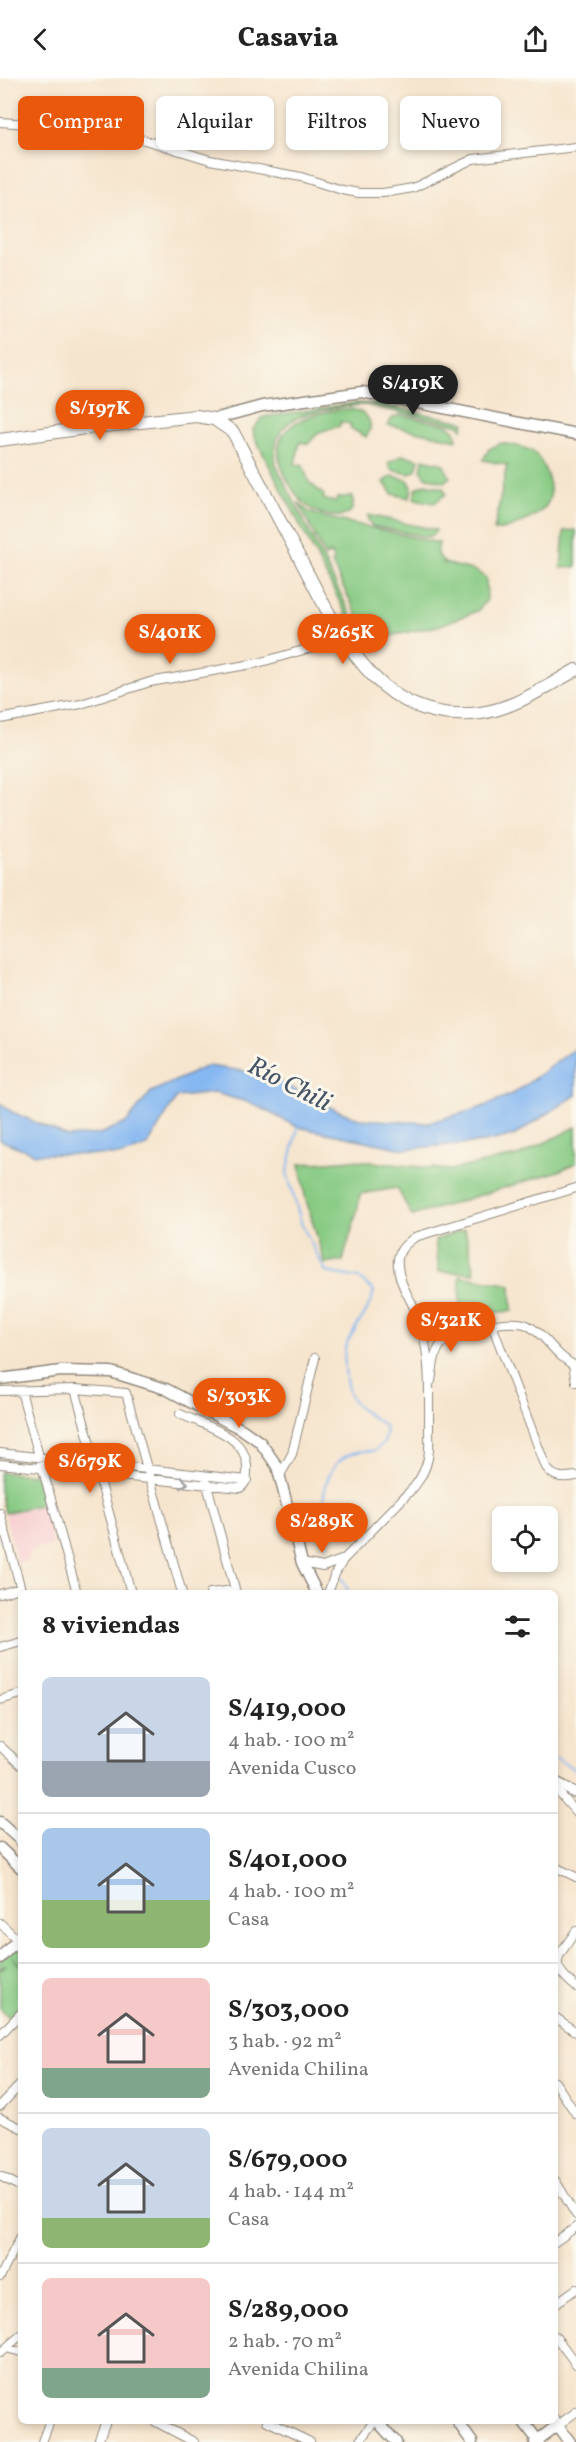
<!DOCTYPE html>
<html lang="es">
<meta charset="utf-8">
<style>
:root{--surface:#fff;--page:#f2f2f2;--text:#222;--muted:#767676;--line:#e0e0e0;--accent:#ea580c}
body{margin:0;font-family:Vollkorn,serif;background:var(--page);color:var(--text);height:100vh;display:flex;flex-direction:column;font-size:22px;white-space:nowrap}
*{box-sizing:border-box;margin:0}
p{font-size:20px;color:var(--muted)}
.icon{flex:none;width:33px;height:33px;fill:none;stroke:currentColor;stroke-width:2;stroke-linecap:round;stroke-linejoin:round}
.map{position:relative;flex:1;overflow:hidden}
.side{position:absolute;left:18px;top:1512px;width:540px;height:834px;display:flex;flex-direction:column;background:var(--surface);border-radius:9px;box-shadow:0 3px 9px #0003}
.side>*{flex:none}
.banner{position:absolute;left:18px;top:18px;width:540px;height:54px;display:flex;gap:12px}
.fabs{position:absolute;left:492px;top:1428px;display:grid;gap:12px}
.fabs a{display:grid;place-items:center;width:66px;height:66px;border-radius:9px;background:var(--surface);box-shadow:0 3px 9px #0003;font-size:30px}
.price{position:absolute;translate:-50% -51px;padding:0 14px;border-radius:21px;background:var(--accent);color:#fff;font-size:20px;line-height:39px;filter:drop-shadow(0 2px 3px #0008)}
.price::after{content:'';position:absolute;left:50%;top:36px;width:18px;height:14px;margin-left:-9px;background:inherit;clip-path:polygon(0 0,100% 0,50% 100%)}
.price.active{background:#222;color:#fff}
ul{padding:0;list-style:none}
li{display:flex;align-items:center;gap:18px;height:150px;padding:0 24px}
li+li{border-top:2px solid var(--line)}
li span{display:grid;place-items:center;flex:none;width:168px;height:120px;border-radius:9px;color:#555}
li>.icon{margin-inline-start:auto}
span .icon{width:72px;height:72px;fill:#fffc;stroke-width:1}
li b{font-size:26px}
h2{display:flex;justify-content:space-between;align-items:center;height:72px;padding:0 24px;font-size:26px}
.chip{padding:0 21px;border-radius:9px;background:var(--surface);box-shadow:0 3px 9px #0003;font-size:21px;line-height:54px}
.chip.active{background:var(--accent);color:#fff}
header{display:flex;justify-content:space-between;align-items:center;height:78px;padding:0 24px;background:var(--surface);font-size:27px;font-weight:800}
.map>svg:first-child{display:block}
.built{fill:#f7cfd1}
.green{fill:#88cb84;stroke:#5a7b58;stroke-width:1.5}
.water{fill:#85b7f1;stroke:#58718e;stroke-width:1.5}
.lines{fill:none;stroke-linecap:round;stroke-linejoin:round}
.stream{stroke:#85b7f1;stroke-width:2}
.minor-casing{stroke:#90887c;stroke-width:10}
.tertiary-casing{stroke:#90887c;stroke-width:13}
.secondary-casing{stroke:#90887c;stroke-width:14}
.minor{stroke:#fff;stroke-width:8}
.tertiary{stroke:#fff;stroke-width:10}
.secondary{stroke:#fff;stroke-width:12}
.oneway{stroke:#a0a0a0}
.labels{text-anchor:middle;stroke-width:6;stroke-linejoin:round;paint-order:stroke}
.water-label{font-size:26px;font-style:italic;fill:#465566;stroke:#fbf7ec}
</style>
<header><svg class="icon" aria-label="back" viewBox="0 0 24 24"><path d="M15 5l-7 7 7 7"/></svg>Casavia<svg class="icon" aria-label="share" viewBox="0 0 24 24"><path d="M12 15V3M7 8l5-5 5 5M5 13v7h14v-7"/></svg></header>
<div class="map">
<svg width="576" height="2364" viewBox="0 0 576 2364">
<rect width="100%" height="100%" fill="#fbf7ec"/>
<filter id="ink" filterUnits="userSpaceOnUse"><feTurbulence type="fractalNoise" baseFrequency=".0167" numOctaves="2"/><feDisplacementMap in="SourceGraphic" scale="12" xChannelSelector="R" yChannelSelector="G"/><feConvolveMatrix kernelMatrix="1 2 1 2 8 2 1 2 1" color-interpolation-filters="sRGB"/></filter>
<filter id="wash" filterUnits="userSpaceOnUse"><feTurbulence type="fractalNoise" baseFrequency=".008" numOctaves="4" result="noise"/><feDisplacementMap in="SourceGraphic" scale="24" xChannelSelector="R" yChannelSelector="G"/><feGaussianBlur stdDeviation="1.35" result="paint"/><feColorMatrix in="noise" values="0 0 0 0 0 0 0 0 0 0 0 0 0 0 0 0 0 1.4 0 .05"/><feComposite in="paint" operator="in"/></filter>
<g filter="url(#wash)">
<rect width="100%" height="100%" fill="#f6e5ce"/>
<!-- built -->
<path class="built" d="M44,1427l9,40 -25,6 1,9 -12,3 -12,-49z"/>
<!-- green -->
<path class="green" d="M355,325l23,1 86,18 -2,7 -3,-4 -93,-20c-13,0 -24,2 -37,4 -34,6 -59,15 -53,56l86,172h-4l-104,-201 -1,-7 10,-12z
M349,331c16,1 28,13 17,28l-16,-9 1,-4 -11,-2v4l-21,6 -11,12 -8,-2 -5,22 8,2 6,16 15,13 -1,4 12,3 2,-4 15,-2c8,28 -28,22 -42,12 -12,-8 -19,-20 -25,-33 -24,-50 25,-63 64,-66z
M400,337l48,10 7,6 2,9 -69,-15 4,-7z
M501,365c11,2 23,3 32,9 7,5 10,12 13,20 11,29 1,39 -25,51 -9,4 -17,8 -27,7l13,-65 -24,-5 6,-11z
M402,377l17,4 -3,11 -7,4 -17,-4 -4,-7z
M423,381l20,5 7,13 -6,5 -18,-5 -5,-7z
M392,398l16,4 4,7 -2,11 -18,-4 -8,-12z
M425,406l18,4 3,6 -12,9 -20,-4 3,-11z
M298,424l11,10 15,5 115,26 -2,10 7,10 32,8 10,7 1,22 -10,11 -39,15 -53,11 -20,-6 -33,-67 2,-5 -3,-6 -6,3z
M368,437l68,15 -3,5 -7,2 -54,-11 -4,-6z
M576,452v37l-15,1 3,-37z
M576,1049v36l-17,8 -147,45 -15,-28 -37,6c-2,24 -12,44 -17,67l-18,3 -20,-68 -5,-32 53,-4 97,10 70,-15z
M465,1151l10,44 -36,-1 -4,-32z
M460,1198l51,9 1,26 -41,3 1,-5 -12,-1z
M0,1394l36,3 7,29 -38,9 -5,-23z
M18,1864l3,3v20l-9,-8 9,10v39l-12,11 -9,-8v-38l6,-7 -6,5v-8z"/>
<!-- water -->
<path class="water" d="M576,970v47l-61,40 -30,7 -81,7 -106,-22 -47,-24 -36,-10 -38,4 -30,49 -24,9 -88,-1 -35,-14v-37l10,8 58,26 31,-3 27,-11 25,-31 56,-26 60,8 50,28 42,17 68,4 53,-15 34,-15z"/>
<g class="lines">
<!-- stream -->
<path class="stream" d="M298,1049l-11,46 15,52 24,47 33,6 15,13c-5,22 -19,34 -28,54 -3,6 -1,16 -1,23 2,37 11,38 39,57l2,8 -2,10 -10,8c-55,-4 -56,56 -46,96
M342,1500l7,15
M555,1680l21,12"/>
</g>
</g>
<g filter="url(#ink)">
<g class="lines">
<!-- minor casing -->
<g class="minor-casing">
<path id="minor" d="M0,44l57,4 81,12 72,22 91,17 41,13 17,3h24l30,-5 60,-29 103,-12
M0,641l81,-15 69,-22 108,-19 63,-18 24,-2
M492,1247l54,142c8,12 17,11 30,9
M573,1287l3,17
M431,1303c2,-11 2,-26 9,-35 11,-15 70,-29 87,-21 19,9 29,33 49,41
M75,1311l56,204
M0,1313l75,-2 51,4 56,200
M21,1313l56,202
M0,1375l247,27
M0,1386l240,24c6,-4 7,-9 7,-16 3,-36 -41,-46 -67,-58
M279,1399l13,-23 23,-96
M206,1403l30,112
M0,1435l22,80
M302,1485l21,4 21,-8 70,-72c7,-9 12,-18 14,-29 2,-10 1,-22 1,-32 0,-35 2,-75 -11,-109 -6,-17 -19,-32 -20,-51 -2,-14 6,-21 17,-29l161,-49
M210,1515l24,-3
M328,1515l7,-19 7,-12
M0,1516l20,-6
M0,1569l21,-6
M0,1622l21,-6
M0,1668l21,19
M560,1706v10l16,18
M555,1789l21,10
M0,1845l21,20
M576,1853c-19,28 -29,31 0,56
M555,1939l21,15
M0,1957l21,-22
M555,2004l21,32
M0,2028l21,-22
M0,2040l21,10
M0,2098l21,11
M555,2102l21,35
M555,2164l21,-15
M0,2199l21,-41
M555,2226l21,-15
M555,2258l21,28
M6,2270l15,4
M0,2275l21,-18
M154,2343l40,21
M267,2343l43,21
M558,2347l18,-13
M42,2364l7,-19
M98,2364l8,-21
M359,2364l15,-21"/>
</g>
<!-- tertiary casing -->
<g class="tertiary-casing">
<path id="tertiary" d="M214,341l48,-13 100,-14 214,42
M0,1301l61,-8 50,1 55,17 77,41 17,12 17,24 25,97 15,30
M555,1704l21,11
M0,1744l21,19
M0,1770l21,20
M0,1880l21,-22
M377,2343l19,21
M457,2343l15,21
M523,2343l16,21
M555,2343l15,21
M535,2364l23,-17"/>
</g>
<!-- secondary casing -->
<g class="secondary-casing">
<path id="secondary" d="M0,362l85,-12 111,-12 18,3 19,13c22,42 44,84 66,125 40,75 78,170 182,156 34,-5 66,-27 95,-43"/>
</g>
<!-- minor -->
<use href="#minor" class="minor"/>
<!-- tertiary -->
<use href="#tertiary" class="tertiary"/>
<!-- secondary -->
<use href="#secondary" class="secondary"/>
</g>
<!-- one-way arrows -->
<defs><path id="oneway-chevron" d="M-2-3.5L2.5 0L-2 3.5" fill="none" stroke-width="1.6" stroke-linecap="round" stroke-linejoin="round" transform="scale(1.5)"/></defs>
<use class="oneway" href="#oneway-chevron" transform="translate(184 1405) rotate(6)"/>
</g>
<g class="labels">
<!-- water labels -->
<g class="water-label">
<text transform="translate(290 1005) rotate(27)" y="9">Río Chili</text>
</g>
</g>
</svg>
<div class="fabs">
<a><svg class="icon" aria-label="locate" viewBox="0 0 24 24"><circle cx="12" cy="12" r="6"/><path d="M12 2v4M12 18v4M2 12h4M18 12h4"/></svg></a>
</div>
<b class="price active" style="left:413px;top:338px">S/419K</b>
<b class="price" style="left:100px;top:363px">S/197K</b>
<b class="price" style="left:170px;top:587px">S/401K</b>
<b class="price" style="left:343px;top:587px">S/265K</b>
<b class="price" style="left:451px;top:1275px">S/321K</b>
<b class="price" style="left:239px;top:1351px">S/303K</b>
<b class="price" style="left:90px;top:1416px">S/679K</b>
<b class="price" style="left:322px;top:1476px">S/289K</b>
<div class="banner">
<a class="chip active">Comprar</a>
<a class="chip">Alquilar</a>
<a class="chip">Filtros</a>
<a class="chip">Nuevo</a>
</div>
<section class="side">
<h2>8 viviendas<svg class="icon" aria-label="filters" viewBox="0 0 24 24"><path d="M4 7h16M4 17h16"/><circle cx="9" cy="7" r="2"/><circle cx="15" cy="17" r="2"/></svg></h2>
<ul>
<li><span style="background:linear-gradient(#c9d6e8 70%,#9aa5b1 0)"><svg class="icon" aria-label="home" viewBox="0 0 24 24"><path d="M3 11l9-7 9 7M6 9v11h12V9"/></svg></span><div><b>S/419,000</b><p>4 hab. · 100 m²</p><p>Avenida Cusco</p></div></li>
<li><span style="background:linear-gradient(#a9c7e8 60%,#8fb573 0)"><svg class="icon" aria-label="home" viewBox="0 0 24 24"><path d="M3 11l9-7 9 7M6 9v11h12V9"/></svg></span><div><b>S/401,000</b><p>4 hab. · 100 m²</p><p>Casa</p></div></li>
<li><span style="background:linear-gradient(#f6c9c9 75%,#7fa58c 0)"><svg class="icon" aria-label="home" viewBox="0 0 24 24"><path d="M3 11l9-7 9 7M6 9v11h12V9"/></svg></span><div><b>S/303,000</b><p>3 hab. · 92 m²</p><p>Avenida Chilina</p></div></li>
<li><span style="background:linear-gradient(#c9d6e8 75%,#8fb573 0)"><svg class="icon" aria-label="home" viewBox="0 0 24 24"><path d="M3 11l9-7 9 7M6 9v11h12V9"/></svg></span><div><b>S/679,000</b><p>4 hab. · 144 m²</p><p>Casa</p></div></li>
<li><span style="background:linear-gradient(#f6c9c9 75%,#7fa58c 0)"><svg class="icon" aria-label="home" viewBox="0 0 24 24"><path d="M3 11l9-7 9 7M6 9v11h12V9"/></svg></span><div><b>S/289,000</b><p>2 hab. · 70 m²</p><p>Avenida Chilina</p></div></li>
</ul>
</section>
</div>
